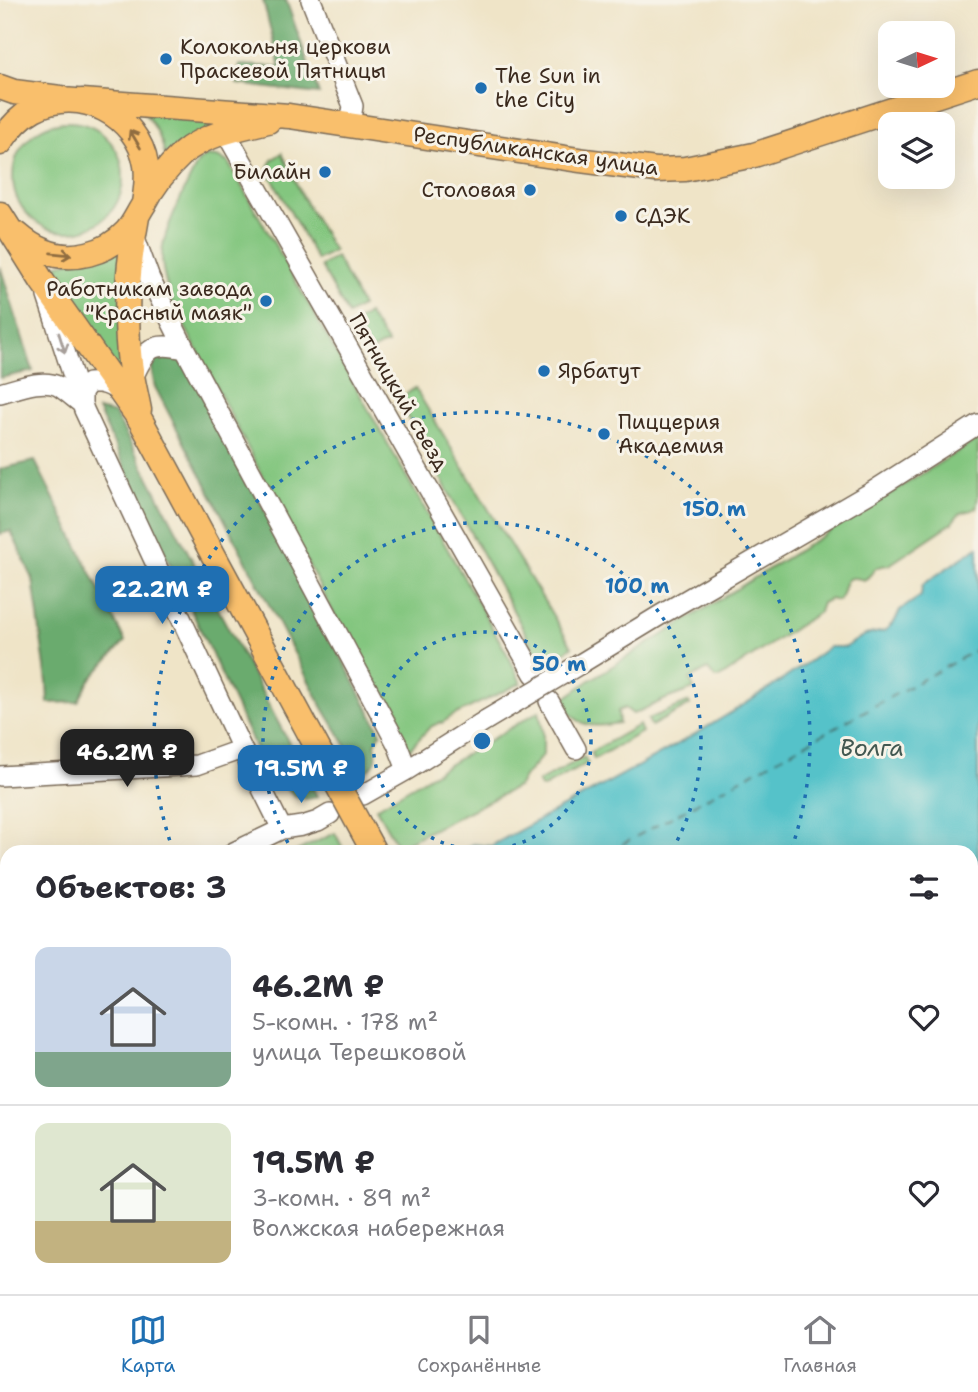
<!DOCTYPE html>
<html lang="ru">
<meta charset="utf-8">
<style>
:root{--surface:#fff;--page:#f2f2f3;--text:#2b2b33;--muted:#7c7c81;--line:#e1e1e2;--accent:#1f6fb2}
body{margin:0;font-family:"Shantell Sans",sans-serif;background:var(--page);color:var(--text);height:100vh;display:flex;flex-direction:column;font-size:26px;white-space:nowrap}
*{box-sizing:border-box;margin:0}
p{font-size:23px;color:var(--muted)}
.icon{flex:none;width:38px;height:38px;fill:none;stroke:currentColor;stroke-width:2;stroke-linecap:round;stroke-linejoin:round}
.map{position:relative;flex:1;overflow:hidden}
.details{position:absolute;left:0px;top:845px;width:978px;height:450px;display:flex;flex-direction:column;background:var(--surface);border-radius:21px 21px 0 0;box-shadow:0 7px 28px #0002}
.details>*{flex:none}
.needle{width:46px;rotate:86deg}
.buttons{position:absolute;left:878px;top:21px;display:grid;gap:14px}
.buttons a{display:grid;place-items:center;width:77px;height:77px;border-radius:14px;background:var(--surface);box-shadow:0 7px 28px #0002;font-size:35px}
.price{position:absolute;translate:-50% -60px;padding:0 16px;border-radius:14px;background:var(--accent);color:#fff;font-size:23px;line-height:46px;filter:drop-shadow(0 2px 4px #0008)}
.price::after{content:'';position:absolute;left:50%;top:42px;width:21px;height:16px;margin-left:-10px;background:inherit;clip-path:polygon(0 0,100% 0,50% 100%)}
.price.active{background:#222;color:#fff}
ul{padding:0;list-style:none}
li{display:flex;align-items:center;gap:21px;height:175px;padding:0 35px}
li+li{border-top:2px solid var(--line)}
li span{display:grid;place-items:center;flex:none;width:196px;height:140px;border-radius:14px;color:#555}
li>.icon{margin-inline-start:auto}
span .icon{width:84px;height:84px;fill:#fffc;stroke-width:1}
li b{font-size:30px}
h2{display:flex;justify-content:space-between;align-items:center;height:84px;padding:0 35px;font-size:30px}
.tab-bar{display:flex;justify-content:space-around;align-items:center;height:98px;border-top:2px solid var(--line);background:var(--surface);font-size:19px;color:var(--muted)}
.tab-bar a{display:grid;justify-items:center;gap:4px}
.tab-bar .active{color:var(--accent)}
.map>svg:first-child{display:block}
.green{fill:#83c67f;stroke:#5f784e;stroke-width:2}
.forest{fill:#6aab6e;stroke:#526a46;stroke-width:2}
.water{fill:#54c2c9;stroke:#487674;stroke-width:2}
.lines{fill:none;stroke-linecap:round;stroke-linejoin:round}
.ferry{stroke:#425851;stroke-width:2;stroke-dasharray:9 7;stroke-linecap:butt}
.minor-casing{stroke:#7a6b59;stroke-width:22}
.major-casing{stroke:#7a6b59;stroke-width:27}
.minor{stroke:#fff;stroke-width:19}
.major{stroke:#f9bf6c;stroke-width:24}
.minor-bridge-casing{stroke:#7a6b59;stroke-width:22;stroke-linecap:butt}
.major-bridge-casing{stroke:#7a6b59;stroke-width:27;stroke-linecap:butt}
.minor-bridge{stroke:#fff;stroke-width:19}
.major-bridge{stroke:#f9bf6c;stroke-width:24}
.oneway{stroke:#906d41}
.oneway2{stroke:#a79f9a}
.ring{fill:none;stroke:#1f6fb2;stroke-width:3.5;stroke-dasharray:3.5 7}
.poi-dot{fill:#1f6fb2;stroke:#f7f3e8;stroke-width:2.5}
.labels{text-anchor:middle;stroke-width:6;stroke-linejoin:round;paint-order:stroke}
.poi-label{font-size:21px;fill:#3b2a1e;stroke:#f7f3e8;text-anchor:start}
.street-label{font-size:21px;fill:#3b2a1e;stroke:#f7f3e8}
.water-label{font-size:23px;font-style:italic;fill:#425851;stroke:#f7f3e8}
.centre{fill:#1f6fb2;stroke:#f7f3e8;stroke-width:3.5}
.ring-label{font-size:21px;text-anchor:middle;font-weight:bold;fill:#1f6fb2;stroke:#f7f3e8;stroke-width:6;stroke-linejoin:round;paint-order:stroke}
</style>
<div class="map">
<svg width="978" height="1294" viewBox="0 0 978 1294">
<rect width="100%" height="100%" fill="#f7f3e8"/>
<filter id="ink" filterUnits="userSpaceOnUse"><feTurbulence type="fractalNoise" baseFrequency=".0143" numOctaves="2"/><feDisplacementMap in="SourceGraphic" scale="14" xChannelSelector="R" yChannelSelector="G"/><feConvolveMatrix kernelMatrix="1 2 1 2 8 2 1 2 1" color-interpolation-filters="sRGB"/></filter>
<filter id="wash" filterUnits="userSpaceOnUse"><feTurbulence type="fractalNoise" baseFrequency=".00686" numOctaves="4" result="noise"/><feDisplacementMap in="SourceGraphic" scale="28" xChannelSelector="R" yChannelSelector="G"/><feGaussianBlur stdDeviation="1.57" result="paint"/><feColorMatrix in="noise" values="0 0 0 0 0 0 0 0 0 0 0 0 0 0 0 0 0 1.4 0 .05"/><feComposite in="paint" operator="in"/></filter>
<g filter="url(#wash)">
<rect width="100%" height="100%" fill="#efe4c7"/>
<!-- green -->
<path class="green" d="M145,114l86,2 -66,39c-3,-15 -9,-29 -20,-41z
M13 177a55 55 0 1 1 110 0a55 55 0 1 1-110 0Z
M282,153l20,43 32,55 -17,9 -48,-87 -1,-6 4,-7z
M206,156l11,1 11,5 282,497 11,24 -69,33 -10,7 -1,-1 -11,5 -24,26 -236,-455c-3,-14 -9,-28 -8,-43 0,-23 25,-70 36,-93z
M121,249l3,119 -8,4 -61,-107z
M336,257l26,49 -14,9 -27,-49z
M368,314l20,30 -7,2 -9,5 -1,6 -18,-33z
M415,388l157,259 -29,18 -145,-265z
M978,439v58l-2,11c-12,7 -15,0 -24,15l-63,42c-22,2 -12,8 -25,15 -26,-8 -16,10 -26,21l-8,-2 -8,4 -3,9 -98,65 -6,1 -7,-9 -18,10 4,10 -28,10 -33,15 -8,-6 -7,3 1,12c-31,5 -40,5 -58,-22l29,-21z
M689,702l1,3 -39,21 -3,-7z
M539,711l4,20v24l-19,22 -5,9 -121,61 -22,-39z
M639,725l3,7 -48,27 -3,-7z
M584,757l4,6 -46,25 -4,-6z
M335,833l10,19h-50z
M7,990v58l-7,4v-59z"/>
<!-- forest -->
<path class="forest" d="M263,0h23l33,94 -82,-10 2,-19 41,2z
M0,266l33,105 -33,7z
M166,353l19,5 196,375 -6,11c3,13 2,21 -10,28l-5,-3 -37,-61 -168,-321c-4,-17 -7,-25 11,-34z
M98,410l17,4 202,382c-17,9 -28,-5 -39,-16l-8,-1z
M35,461l90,180 -36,40 -11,21 -30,1 -1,-21 -14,-103 -22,-48 -11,3v-65z"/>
<!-- water -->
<path class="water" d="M978,547v747h-978v-198l7,-4v196h964v-436h-512l14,-8 18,2c114,-63 233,-121 338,-199h16l20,-12 20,-4 10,-10 5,-11 21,-14 1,-10 3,-3z"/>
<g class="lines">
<!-- ferry -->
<path class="ferry" d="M608,852l370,-203
M971,902l7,-2
M0,1184l7,-3
M59,1294l14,-6"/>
</g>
</g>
<g filter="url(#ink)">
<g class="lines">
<!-- minor casing -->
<g class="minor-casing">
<path id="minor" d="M311,0l42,106 -3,19
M226,133l308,541
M134,235l16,44 36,72 211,393 10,26
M47,296l37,114 158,339 40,80
M133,378c13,-29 18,-37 52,-29
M0,393c16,-4 42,-15 58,-7 8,5 16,12 24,18
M82,404v-12l7,-9c14,-1 21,2 32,10
M580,664l82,-50 208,-121 108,-69
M549,701l27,48
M0,776l197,-11 45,-16
M363,795l44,-25 79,-50
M234,852l48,-23 20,-3 16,-5 12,-7
M0,966l7,-4"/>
</g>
<!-- major casing -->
<g class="major-casing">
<path id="major" d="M0,87l14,5 46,6
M82,101l207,15 290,44 77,10 29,-1 69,-14 224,-73
M0,143c9,-14 19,-26 34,-34 46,-24 104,6 112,56 2,13 0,26 -2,38
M0,214l42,67 99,140 189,350
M137,217c-9,47 -13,98 -7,146 2,16 6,31 9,47
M17,234c8,7 16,13 27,17 28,12 63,2 83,-20 7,-8 11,-18 17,-27 9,-18 24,-37 39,-51 22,-19 57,-25 85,-32
M610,1288l3,6"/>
</g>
<!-- minor -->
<use href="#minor" class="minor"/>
<!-- major -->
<use href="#major" class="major"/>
<!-- minor-bridge casing -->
<g class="minor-bridge-casing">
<path id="minor-bridge" d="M486,720l94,-56"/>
</g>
<!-- major-bridge casing -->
<g class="major-bridge-casing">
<path id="major-bridge" d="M330,771l44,81"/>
</g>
<!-- minor-bridge -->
<use href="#minor-bridge" class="minor-bridge"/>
<!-- major-bridge -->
<use href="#major-bridge" class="major-bridge"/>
</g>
<!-- one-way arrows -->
<defs><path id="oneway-shaft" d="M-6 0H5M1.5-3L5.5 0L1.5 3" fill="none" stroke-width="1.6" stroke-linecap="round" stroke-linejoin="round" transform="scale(1.75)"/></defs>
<g class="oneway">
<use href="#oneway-shaft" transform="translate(135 139) rotate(-121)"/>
<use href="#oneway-shaft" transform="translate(61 254) rotate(6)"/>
</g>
<use class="oneway2" href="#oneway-shaft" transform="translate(62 343) rotate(72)"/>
</g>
<!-- distance rings -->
<g class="ring">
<circle cx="482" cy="741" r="109"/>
<path d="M293 852A219 219 0 1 1 671 852"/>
<path d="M173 850A328 328 0 1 1 791 850"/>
</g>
<!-- markers -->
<g class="poi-dot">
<circle cx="166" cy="59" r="7"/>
<circle cx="481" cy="88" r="7"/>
<circle cx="325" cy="172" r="7"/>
<circle cx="530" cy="190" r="7"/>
<circle cx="621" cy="216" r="7"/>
<circle cx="266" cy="301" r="7"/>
<circle cx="544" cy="371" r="7"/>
<circle cx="604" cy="434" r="7"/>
</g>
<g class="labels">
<!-- poi labels -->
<g class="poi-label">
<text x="180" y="54">Колокольня церкови<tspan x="180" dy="24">Праскевой Пятницы</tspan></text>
<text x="495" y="83">The Sun in<tspan x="495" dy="24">the City</tspan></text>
<text x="311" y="179" text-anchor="end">Билайн</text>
<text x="516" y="197" text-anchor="end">Столовая</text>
<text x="635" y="223">СДЭК</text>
<text x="252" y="296" text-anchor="end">Работникам завода<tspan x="252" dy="24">"Красный маяк"</tspan></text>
<text x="558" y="378">Ярбатут</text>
<text x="618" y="429">Пиццерия<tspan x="618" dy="24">Академия</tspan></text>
</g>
<!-- street labels -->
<g class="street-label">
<text transform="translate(536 151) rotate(8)" y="7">Республиканская улица</text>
<text transform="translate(399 392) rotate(60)" y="7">Пятницкий съезд</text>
</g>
<!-- water labels -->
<g class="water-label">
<text x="872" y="756">Волга</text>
</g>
</g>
<circle cx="482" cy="741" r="10" class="centre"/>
<g class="ring-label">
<text x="714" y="516">150 m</text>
<text x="637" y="593">100 m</text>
<text x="559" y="671">50 m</text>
</g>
</svg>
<div class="buttons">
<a><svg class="needle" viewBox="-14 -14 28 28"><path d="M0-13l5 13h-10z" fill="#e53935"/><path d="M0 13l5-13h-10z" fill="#7c7c81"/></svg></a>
<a><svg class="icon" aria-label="layers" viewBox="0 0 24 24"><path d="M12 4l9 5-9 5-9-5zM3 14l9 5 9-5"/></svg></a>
</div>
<b class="price" style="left:162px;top:626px">22.2M ₽</b>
<b class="price active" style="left:127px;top:789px">46.2M ₽</b>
<b class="price" style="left:301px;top:805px">19.5M ₽</b>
<section class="details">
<h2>Объектов: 3<svg class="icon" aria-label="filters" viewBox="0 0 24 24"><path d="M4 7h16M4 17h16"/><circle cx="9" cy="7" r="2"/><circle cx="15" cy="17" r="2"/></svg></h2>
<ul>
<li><span style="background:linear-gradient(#c9d6e8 75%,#7fa58c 0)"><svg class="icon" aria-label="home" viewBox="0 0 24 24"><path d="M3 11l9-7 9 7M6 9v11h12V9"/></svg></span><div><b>46.2M ₽</b><p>5-комн. · 178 m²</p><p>улица Терешковой</p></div><svg class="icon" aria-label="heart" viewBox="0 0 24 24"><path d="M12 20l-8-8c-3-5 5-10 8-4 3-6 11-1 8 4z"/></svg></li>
<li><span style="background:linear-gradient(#dfe7d0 70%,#c2b280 0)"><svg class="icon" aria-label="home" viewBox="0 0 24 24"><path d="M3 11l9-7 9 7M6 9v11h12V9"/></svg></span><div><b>19.5M ₽</b><p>3-комн. · 89 m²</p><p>Волжская набережная</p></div><svg class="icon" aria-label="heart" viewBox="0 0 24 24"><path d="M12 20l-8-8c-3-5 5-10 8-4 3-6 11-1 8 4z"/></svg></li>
</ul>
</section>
</div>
<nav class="tab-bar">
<a class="active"><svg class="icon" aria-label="map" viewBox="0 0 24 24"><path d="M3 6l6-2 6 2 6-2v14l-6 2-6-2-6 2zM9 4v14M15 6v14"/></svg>Карта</a>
<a><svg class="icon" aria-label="saved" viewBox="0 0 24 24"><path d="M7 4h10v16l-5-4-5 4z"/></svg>Сохранённые</a>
<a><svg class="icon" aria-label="home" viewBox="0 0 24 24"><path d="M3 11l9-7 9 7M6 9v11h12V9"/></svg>Главная</a>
</nav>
